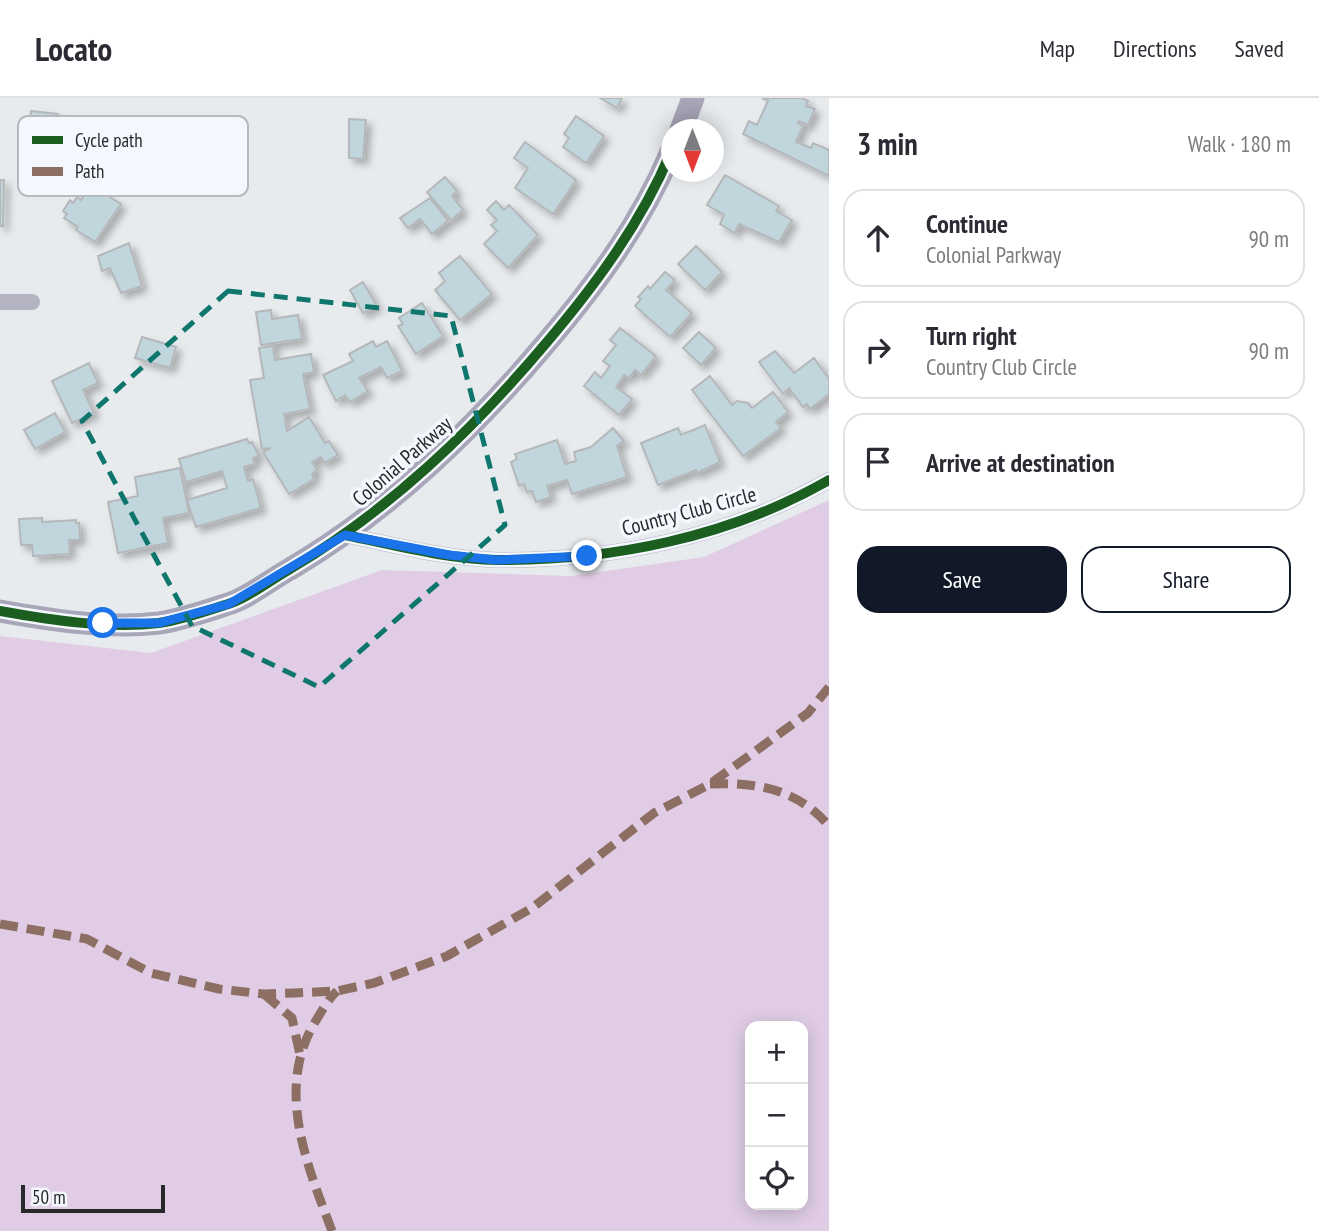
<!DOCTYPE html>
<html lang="en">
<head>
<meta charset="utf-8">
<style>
	body { margin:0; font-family:"PT Sans Narrow",sans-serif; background:#f7f7f7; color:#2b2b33 }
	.controls { position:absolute; right:21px; bottom:21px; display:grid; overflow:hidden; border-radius:14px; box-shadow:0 4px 18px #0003 }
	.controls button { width:63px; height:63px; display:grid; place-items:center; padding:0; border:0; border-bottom:2px solid #e1e1e2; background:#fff; color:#2b2b33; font:35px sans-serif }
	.compass { position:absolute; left:661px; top:21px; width:63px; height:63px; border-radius:50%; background:#fff; box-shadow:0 4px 18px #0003; rotate:180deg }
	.scale { position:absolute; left:21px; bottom:18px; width:144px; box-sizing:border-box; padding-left:7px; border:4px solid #27292b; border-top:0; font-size:19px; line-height:24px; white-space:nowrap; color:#27292b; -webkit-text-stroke:5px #f4f8fe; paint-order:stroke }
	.stop { position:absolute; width:21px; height:21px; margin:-16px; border:5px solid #1a73e8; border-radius:50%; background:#fff }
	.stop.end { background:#1a73e8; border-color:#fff; box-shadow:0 2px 7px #0008 }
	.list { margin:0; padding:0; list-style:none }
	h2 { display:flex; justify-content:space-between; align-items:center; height:91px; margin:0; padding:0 28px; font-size:30px }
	h2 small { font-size:23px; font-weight:400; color:#7c7c81 }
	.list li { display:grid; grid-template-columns:46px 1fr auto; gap:21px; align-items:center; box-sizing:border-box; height:98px; margin:0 14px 14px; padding:0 14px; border:2px solid #e1e1e2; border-radius:21px }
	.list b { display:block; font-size:26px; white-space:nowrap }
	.list p { margin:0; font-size:23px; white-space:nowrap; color:#7c7c81 }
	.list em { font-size:23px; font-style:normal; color:#7c7c81 }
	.actions { display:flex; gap:14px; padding:21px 28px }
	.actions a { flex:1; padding:16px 0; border:2px solid #111827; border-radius:21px; text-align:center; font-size:24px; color:#111827 }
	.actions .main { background:#111827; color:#fff }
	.icon { flex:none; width:38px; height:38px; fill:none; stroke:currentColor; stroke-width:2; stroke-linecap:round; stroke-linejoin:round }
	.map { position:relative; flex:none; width:829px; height:1133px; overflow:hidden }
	header { display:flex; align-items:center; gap:42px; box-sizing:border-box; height:98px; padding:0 35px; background:#fff; border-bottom:2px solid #e1e1e2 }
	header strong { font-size:33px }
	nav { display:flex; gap:38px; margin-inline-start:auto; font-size:24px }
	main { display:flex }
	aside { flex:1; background:#fff }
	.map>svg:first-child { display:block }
</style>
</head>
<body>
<header>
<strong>Locato</strong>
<nav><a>Map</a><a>Directions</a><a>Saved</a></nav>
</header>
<main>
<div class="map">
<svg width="829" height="1133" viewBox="0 0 829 1133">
	<defs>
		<filter id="shadow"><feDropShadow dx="5" dy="5" stdDeviation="3.5" flood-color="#0004"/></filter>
	</defs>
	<rect width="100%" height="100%" fill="#e8ebee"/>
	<path fill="#e0cde5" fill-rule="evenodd" d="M829,402v731h-829v-595l151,17 231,-83 189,6 133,-19zM750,928h53v179h-53z"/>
	<g fill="#c0d5dc" stroke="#b5b8ba" stroke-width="2" filter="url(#shadow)">
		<path d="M600,0h22l-5,10z"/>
		<path d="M762,0h40l6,3 -2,5 9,3 -7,16 -9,-4 -1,2 5,3 -7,16 15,6 2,-5 16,7v26l-86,-42 6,-13 8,4 11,-24z"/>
		<path d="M31,13l27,3 -3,28 -27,-3z"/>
		<path d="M576,18l28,20 -18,27 -23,-16 6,-9 -5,-4z"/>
		<path d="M349,21l17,1 -3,39 -14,-1z"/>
		<path d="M525,44l51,38 -23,34 -38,-26 13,-20 -14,-10z"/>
		<path d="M725,77l54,31 -3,5 16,9 -13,22 -40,-18 -4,9 -15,-9 4,-9 -17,-10z"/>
		<path d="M445,79l12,14 -5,5 11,14 -12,10 -24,-28z"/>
		<path d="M0,82h4l-1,46h-3z"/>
		<path d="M97,91l24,15 -26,38 -19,-12 2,-3 -14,-9 3,-4 -4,-3 7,-11 3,3 4,-6 4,3 5,-8 6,4z"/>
		<path d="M430,100l18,23 -16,13 -12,-15 -12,9 -8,-10z"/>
		<path d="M496,103l8,9 5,-5 29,30 -30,33 -24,-24 13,-13 -6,-6 6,-5 -10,-10z"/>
		<path d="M129,145l13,43 -21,7 -11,-25 -8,3 -4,-15z"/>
		<path d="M696,148l26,26 -17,18 -27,-26z"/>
		<path d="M460,158l32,38 -32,26 -25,-30 10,-9 -6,-8z"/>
		<path d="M665,174l10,8 -9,10 26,23 -22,24 -35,-31 6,-7 -3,-2 10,-11 2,3z"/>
		<path d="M363,184l14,24 -14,7 -13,-23z"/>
		<path d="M422,205l21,33 -27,18 -18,-28 5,-2 -4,-6z"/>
		<path d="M271,212l1,9 26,-4 4,24 -41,6 -5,-33z"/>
		<path d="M620,230l36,28 -15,19 -6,-5 -6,8 -5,-3 -8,12 16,12 -13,16 -35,-29 11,-14 6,6 9,-12 -7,-5 13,-16 -6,-5z"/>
		<path d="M699,234l17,16 -15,17 -18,-17z"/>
		<path d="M142,239l34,10 -6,21 -35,-10z"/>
		<path d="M373,243l3,6 11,-6 15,30 -15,7 -6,-11 -22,11 9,13 -18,11 -5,-7 -9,6 -13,-26 30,-14 -4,-7z"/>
		<path d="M273,248l2,14 36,-6 3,18 -11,2 7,35 -26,5 3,17 22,-14 16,26 4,-2 9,14 -14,8 -3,-6 -9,5 5,8 -5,4 2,5 -25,15 -26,-42 8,-4 -9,1 -12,-69 14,-2 -5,-30z"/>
		<path d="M775,253l19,22 20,-15 15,21v15l-19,15 -3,-5 -4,3 -14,-19 -6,6 -24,-32z"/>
		<path d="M89,265l9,20 -15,7 11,23 -22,10 -20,-42z"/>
		<path d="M710,278l22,29 5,-4 11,2 4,5 21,-16 15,20 -12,10 5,6 -38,28 -51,-66z"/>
		<path d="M55,315l10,19 -30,17 -11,-19z"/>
		<path d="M705,327l15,37 -23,11 -1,-3 -38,15 -17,-42 37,-15 3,7z"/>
		<path d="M613,330l11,13 -7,5 10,31 -55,17 -5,-14 -20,6 4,11 -15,5 -4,-11 -5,1 -3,-8 -5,2 -8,-24 6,-3 -2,-5 42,-14 8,24 11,-3 -2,-9 17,-5z"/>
		<path d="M247,341l2,4 3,-1 7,14 -6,2 2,6 -11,3 4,14 5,-2 8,29 -65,19 -9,-27 40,-12 -5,-17 -36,11 -7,-23z"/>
		<path d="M180,370l9,45 -26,5 5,25 -50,10 -10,-51 30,-6 -3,-19z"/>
		<path d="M42,420v4l34,-2v3h3l1,17h-11l1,14 -37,2 -1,-11h-11l-2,-26z"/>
	</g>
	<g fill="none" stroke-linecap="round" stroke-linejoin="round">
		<g stroke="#b3b3c2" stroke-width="16">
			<path d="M0,204h32"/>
			<path d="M345,437c50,10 101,24 152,25 114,1 233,-23 332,-80"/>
		</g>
		<g stroke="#a8a6b8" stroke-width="23">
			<path d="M681,32l12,-32"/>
			<path d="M0,513c50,9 108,18 159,12 21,-3 45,-11 66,-18 22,-6 45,-25 65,-36 100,-59 182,-138 257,-227 50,-59 94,-119 124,-190"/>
		</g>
		<g stroke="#8d6e63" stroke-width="9" stroke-dasharray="18 9" stroke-linecap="butt">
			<path d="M710,686c46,-2 88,5 119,42"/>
			<path d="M0,826l87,15 64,34 68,16 45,5 31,-1 42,-2 37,-8 73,-27 85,-48 122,-95 56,-29 98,-71 21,-26"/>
			<path d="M264,896l28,24 8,37"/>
			<path d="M332,1133c-25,-66 -57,-142 -17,-209 7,-11 13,-23 22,-31"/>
		</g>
		<defs>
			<g id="cycleway">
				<path d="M345,437c50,10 101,24 152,25 114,1 233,-23 332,-80"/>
				<path d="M0,513c50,9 108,18 159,12 21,-3 45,-11 66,-18 22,-6 45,-25 65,-36 100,-59 182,-138 257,-227 50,-59 94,-119 124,-190"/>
			</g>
		</defs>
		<use href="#cycleway" stroke="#f4f8fe" stroke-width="15"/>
		<use href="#cycleway" stroke="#1b5e20" stroke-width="10"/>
	</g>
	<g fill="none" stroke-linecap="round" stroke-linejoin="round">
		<path stroke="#1a73e8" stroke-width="9" d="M103,525h56l70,-19 116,-69 104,20 47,5 91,-4"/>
	</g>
	<path fill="none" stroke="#0f766e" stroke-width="5" stroke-dasharray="14 9" stroke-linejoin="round" d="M228,193l223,25 54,209 -186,162 -127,-61 -110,-205z"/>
	<g text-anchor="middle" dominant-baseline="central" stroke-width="7" stroke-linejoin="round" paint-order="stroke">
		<g font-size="21" fill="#27292b" stroke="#f4f8fe">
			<text transform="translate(402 363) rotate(-41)">Colonial Parkway</text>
			<text transform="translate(689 413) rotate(-15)">Country Club Circle</text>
		</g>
	</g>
	<rect x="18" y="18" width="230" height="80" rx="10" fill="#f4f8fe" stroke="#b6babf" stroke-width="2"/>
	<rect x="32" y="38" width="31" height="8" fill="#1b5e20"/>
	<rect x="32" y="69" width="31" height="9" fill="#8d6e63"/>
	<g font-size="19" fill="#27292b">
		<text x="75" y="49">Cycle path</text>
		<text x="75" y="80">Path</text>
	</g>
</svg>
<div class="controls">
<button>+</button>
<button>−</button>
<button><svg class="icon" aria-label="locate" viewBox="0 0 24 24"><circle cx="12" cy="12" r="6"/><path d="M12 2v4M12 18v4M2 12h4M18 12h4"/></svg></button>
</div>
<svg class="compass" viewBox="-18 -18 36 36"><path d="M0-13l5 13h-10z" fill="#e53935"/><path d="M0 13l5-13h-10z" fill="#7c7c81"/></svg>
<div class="scale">50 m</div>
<div class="stop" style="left:103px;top:525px"></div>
<div class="stop end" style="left:587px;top:458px"></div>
</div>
<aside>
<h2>3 min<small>Walk · 180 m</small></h2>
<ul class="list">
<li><svg class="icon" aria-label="ahead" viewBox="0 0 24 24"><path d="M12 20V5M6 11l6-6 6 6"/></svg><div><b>Continue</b><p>Colonial Parkway</p></div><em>90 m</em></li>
<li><svg class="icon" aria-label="right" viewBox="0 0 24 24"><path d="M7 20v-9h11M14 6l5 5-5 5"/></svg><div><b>Turn right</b><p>Country Club Circle</p></div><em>90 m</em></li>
<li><svg class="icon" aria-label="arrive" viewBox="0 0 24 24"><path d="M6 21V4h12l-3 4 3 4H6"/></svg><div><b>Arrive at destination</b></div></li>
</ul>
<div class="actions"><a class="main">Save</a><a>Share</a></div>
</aside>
</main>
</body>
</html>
